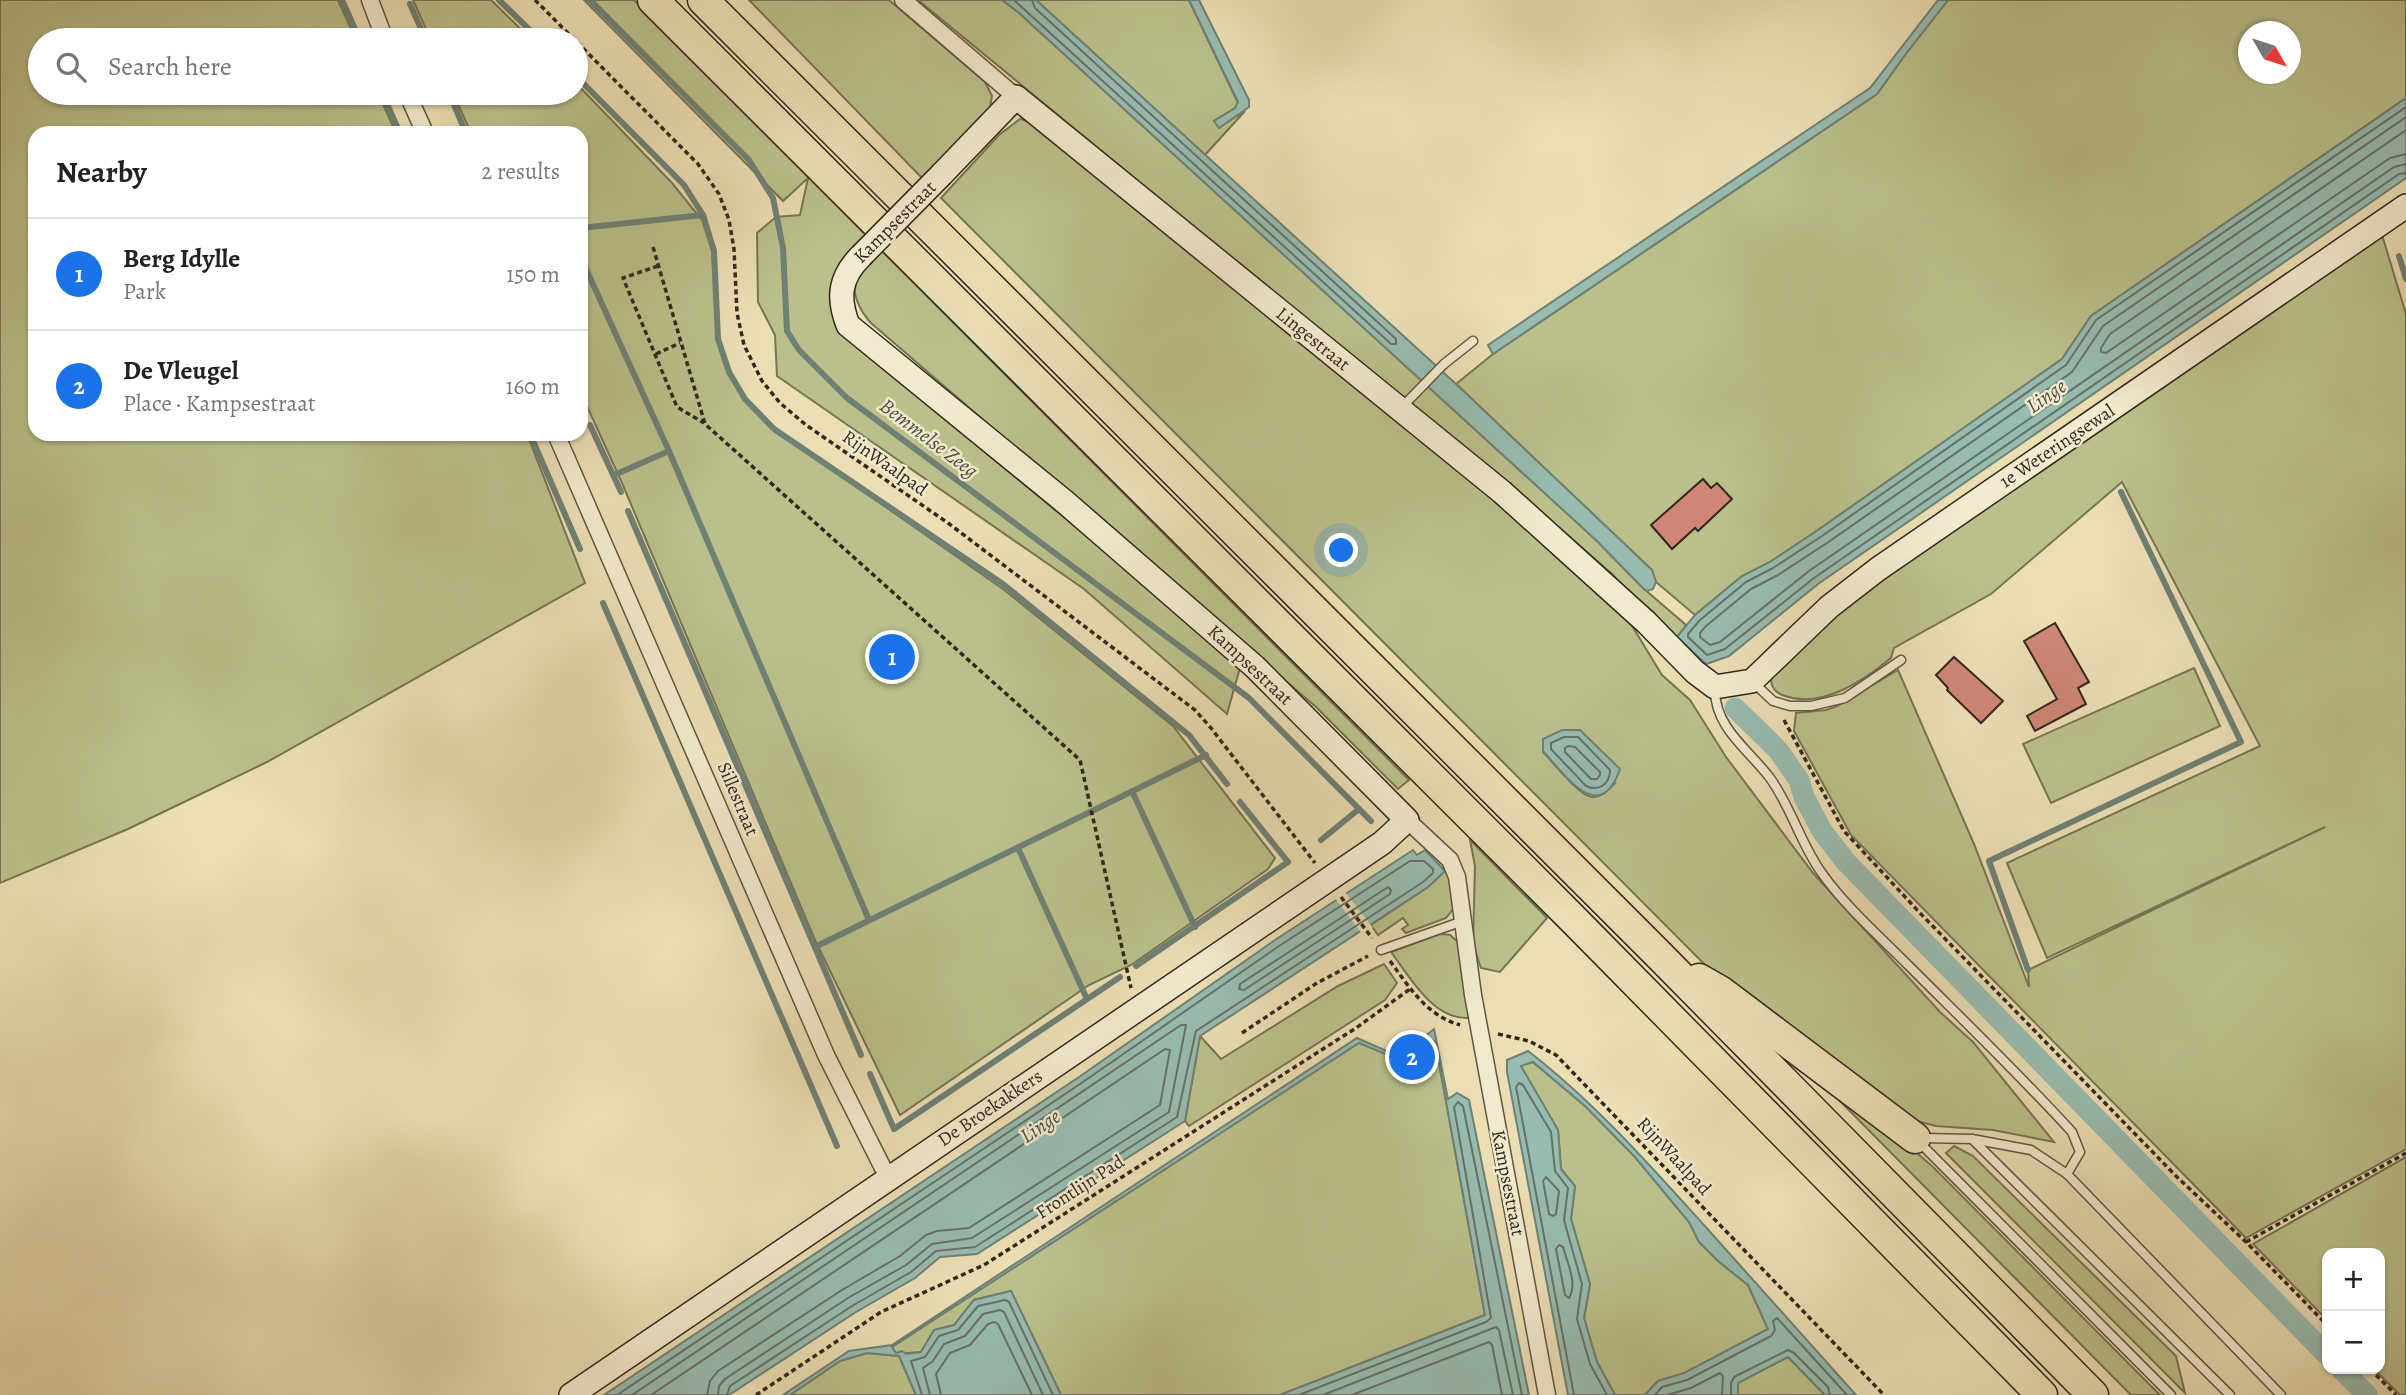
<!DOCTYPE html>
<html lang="en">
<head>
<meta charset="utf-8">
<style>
	body { margin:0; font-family:Alegreya,serif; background:#f6f6f6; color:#222 }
	.controls { position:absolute; right:21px; bottom:21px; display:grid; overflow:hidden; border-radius:14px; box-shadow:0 2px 5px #0004 }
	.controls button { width:63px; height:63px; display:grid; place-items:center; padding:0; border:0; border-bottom:2px solid #e0e0e0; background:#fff; color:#222; font:35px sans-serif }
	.compass { position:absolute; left:2238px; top:21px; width:63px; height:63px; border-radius:50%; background:#fff; box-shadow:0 2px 5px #0004; rotate:129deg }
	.you { position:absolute; left:1342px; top:551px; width:24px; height:24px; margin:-18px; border:5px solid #fff; border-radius:50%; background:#1a73e8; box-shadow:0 0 0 10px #1a73e833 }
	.badge { display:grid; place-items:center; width:46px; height:46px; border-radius:50%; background:#1a73e8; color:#fff; font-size:23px; font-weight:700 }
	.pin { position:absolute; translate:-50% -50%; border:4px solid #fff; box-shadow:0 2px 7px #0006 }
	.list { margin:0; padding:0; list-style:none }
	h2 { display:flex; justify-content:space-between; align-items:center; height:91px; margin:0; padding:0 28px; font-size:30px }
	h2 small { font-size:23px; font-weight:400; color:#767676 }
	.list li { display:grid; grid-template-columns:46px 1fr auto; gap:21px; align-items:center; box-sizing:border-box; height:112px; padding:0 28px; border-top:2px solid #e0e0e0 }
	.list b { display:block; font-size:26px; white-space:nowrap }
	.list p { margin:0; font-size:23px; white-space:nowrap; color:#767676 }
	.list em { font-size:23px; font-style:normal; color:#767676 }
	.icon { flex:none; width:38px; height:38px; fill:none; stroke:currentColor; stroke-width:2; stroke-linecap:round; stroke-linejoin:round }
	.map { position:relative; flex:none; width:2406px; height:1395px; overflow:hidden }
	.search { position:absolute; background:#fff; box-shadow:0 2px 5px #0004; left:28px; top:28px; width:560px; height:77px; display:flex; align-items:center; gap:18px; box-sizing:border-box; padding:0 24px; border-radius:38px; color:#767676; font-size:26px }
	.panel { position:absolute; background:#fff; box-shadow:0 2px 5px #0004; left:28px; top:126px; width:560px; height:315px; border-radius:21px }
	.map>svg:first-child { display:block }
</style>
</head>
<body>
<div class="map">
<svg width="2406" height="1395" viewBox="0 0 2406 1395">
	<rect width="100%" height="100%" fill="#ebdeb3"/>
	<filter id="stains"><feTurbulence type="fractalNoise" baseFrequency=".00286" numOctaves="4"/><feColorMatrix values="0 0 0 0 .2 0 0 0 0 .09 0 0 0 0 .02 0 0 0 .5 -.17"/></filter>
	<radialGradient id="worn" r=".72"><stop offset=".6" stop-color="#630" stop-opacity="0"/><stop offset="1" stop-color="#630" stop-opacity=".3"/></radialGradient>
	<g fill="#bbc08a" stroke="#767454" stroke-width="2" fill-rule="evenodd">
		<path d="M0,0h338l18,40h-316v53h338l18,40h-361v301h492l58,149 -318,179 -139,67 -128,54z"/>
		<path d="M413,0h78l41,40h-101z"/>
		<path d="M584,0h50l232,235c-9,10 -24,21 -29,34 -8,20 7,50 12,70l392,325 -14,50 -143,-125 -307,-213 -2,-41 -17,-33 -1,-69 19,-16 24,-2 8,-37 -25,23z"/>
		<path d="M749,0h140l96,82 7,14 -2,11 -68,71z"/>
		<path d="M918,0h84l16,12 578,528 47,48 43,37 -9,12 -37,-33 -29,-31 -71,-62z"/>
		<path d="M1036,0h153l49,103 -3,5 -21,13 5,6 26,-16 -40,44z"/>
		<path d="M1948,0h458v98l-315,218 -29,43 -244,171 -48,32 -28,14 -47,39 -39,-33 -4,-12 -196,-186 37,-30 384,-260 28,-39zM2248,32h42v42h-42z"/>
		<path d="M576,83l96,100 30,37 10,30 5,89 11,32 17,28 29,30 229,160 170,137 102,132 -7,11 -137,96 -42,20 -189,130 -85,-175 -193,-457 -41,-90v-260h-110l-18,-40h123z"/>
		<path d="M1020,119l11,3 483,391 109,98 39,64 28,25 36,57 87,116 127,139 33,30 81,100 -61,-12 -57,-4 -19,-5 -165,-109 -811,-814 58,-63zM1543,752l72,31c-6,6 -13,15 -23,14 -13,-1 -39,-35 -49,-45z"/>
		<path d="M2382,235l24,79v835l-160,89 -395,-403 -57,-104 2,-18 30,-3 11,-4 61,-36 76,174 55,143 -1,-17 297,-143 -278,131 -40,-95 253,-117 -138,-264 -131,112 -97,54 -3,10c-28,23 -69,51 -106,38 -13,-4 -15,-12 -14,-25l70,-65z"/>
		<path d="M880,249l529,531 -11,9 -82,-82 -445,-384c-11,-12 -21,-31 -15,-48 4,-9 17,-19 24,-26z"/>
		<path d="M2194,668l26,58 -169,77 -28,-59z"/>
		<path d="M1470,840l77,78 -47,54 -19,-4 -8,-24 2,-78z"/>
		<path d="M1445,871l6,6 4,30 -9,11 -40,15 -4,-4 6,-4 -5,-7 -25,17 -7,-10 57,-38z"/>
		<path d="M1440,934l10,1 8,7 11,76c-36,2 -59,-41 -78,-66z"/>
		<path d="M1384,964l13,19 -12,17 -196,126 -4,-5 15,-85 21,23 117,-73z"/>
		<path d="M1424,1040l11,1 50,274 -205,80h-219l-50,-104 -37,9 -20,25 -20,5 -13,22 -26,2 -3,-7 468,-305 30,14 23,-7z"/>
		<path d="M1533,1062l52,44 50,51 54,65 10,20 19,19 30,24 20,44 -84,45 -26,7 -13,14h-30l-18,-33 -13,-44 6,-34 -19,-65 4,-33 -14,-17 -3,-39 -38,-65z"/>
		<path d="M1826,1087l58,37 49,43 227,228h-29z"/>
		<path d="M1954,1146l19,10 203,200 9,37 -239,-240z"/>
		<path d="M2406,1157v238h-6l-26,-26h6v-116h-53v67l-74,-76z"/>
		<path d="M867,1353l32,3 17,39h-126l50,-34z"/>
		<path d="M1788,1357l37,38h-87l-1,-12z"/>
	</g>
	<g fill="#98bcb0" stroke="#6f8075" stroke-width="2">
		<path d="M1002,0h34l420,384 196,186 4,12 -3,7 -6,2 -4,-3 -47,-48 -578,-528z"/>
		<path d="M1189,0h10l50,100v7l-30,21 -5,-7 21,-13 3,-6z"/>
		<path d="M1938,0h10l-43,55 -28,39 -384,260 -5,-9 382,-257z"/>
		<path d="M2406,98v80l-588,406 -89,72 -23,8 -29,-27 18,-22 47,-39 28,-14 48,-32 244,-171 29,-43z"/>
		<path d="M1562,730h18l40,39c-20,58 -55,6 -77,-18v-12z"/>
		<path d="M1413,850l4,5 8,-5 20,21 -17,16 -228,149 -15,85 -208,133 -37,3 -25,21 -59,34 -127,83h-125l475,-318 196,-137z"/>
		<path d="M1434,1029l14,70 9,-6 12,7 60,295h-249l205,-80 -50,-274 -10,-1 -12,9 -23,7 -31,-13 -467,304 4,6 6,-2 4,3 15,-2 13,-22 20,-5 20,-25 37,-9 50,104h-145l-17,-39 -32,-3 -27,8 -50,34h-7l66,-44 43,-6 465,-307 34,15 32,-15z"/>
		<path d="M1528,1051c65,50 120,112 175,173 51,57 102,114 153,171h-31l-37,-38 -50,26v12h-93l13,-14 26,-8 84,-44 -20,-44 -30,-24 -19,-19 -10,-20 -54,-65 -50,-51 -52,-44 -12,4 37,64 3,39 14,17 -4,33 19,65 -6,34 13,44 18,33h-47l-61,-323v-12z"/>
	</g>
	<path fill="#ebdeb3" d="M1345,892l28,36 -10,7 -28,-37z"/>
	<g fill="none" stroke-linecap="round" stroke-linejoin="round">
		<g stroke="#657266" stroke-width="2">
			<path d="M1014,0l377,344h5v-5l-361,-331 -3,-8"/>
			<path d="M2406,107l-310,213 -30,45 -244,171 -49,32 -27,14 -46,38 -12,14v3l19,18 18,-6 89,-71 585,-404 7,-1"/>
			<path d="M2406,117l-303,209 -31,46 -245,171 -49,32 -27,14 -45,37 -6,7v4l10,8 10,-3 89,-71 585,-404 12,-3"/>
			<path d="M2406,130l-296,204 -9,14v4l5,1 284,-195 16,-4"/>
			<path d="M1564,737h14l32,33c0,14 -11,22 -24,16l-35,-37v-6z"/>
			<path d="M1568,746l7,1 25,25v3l-3,4h-6l-26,-27v-4z"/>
			<path d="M1388,887l3,3 -1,4 -146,96 -5,-1 1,-5z"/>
			<path d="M1546,1177l13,14 -3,23 -3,2 -4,-2 -6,-33z"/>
			<path d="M1559,1245l4,2c4,15 15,37 6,51l-4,-3 -9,-46z"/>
			<path d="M617,1395l466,-313 196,-136 131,-85h14l9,8v4l-10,9 -227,149 -19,86 -202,130 -39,4 -25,21 -59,34 -122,80 -3,9"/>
			<path d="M632,1395l549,-370h5l-17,87 -197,126 -40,6 -26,21 -58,33 -123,81 -6,7 -1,9"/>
			<path d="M651,1395l514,-346 5,1 -10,55 -191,123 -32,3 -11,4 -26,21 -58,34 -124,81 -8,10 -3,14"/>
			<path d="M922,1395l-11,-34 14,-4 14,-21 19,-6 20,-24 27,-6 4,2 44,93"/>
			<path d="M930,1395l-7,-27 10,-7 11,-17 21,-8 18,-22 17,-4 4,2 39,83"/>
			<path d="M941,1395l-5,-21 14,-21 20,-8 18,-21 7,-2 3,2 34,71"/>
			<path d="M1299,1395l187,-73 5,-4 -37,-211 4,-5 5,4 59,289"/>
			<path d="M1323,1395l173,-68 3,3 14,65"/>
			<path d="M1352,1395l137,-53 3,3 10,50"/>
			<path d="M1574,1395l-58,-308 3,-4 4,2 28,47 4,39 13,17 -4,32 18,64 -5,35 13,45 17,31"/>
			<path d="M1655,1395l7,-8 25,-7 84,-44 4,-6 -2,-9 4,-3 70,77"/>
			<path d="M1667,1395l24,-7 29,-15 3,3 -1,19"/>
			<path d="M1731,1395v-12l3,-6 54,-27 6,3 34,34 2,8"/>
		</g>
		<g stroke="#6f8075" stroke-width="6">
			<path d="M342,0l18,40"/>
			<path d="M499,0l41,40"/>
			<path d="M590,0l159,160 24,38 10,50 4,83 12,19 48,48 402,300 122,123"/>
			<path d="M410,4l16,36"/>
			<path d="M576,76l108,109 19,30 11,36 4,88 11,33 16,27 29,30 229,155 186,151 38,49"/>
			<path d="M382,93l18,40"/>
			<path d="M449,93l17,40"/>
			<path d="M581,228l122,-13"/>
			<path d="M2399,256l7,23"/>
			<path d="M581,258l88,193 200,469"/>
			<path d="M581,402l2,6"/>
			<path d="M590,425l31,67"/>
			<path d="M530,434l50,115"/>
			<path d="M614,475l55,-24"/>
			<path d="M628,511l233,544"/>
			<path d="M603,603l234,543"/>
			<path d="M1132,791l63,136"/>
			<path d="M1321,840l38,-31"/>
			<path d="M1018,848l68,149"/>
			<path d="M815,947l391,-192"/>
			<path d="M1136,966l152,-104 -48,-60"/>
			<path d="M2028,970l-39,-109 252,-119 -120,-250"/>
			<path d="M870,1074l24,55 226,-152"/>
		</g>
		<g stroke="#98bcb0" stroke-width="21">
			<path d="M1735,708l43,42 21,30 5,17 18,34 24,31 481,493"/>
			<path d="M2341,1369l26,26"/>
		</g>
	</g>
	<g fill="#cf8677" stroke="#32271d" stroke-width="2">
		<path d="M1703,479l8,9 6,-5 15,16 -34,32 -3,-3 -23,21 -21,-24z"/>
		<path d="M2055,623l34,59 -11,6 8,16 -51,27 -8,-15 30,-17 -33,-58z"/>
		<path d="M1954,657l49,44 -22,22 -34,-33 1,-2 -12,-13z"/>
	</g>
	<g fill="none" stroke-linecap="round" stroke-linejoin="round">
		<defs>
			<g id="lane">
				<path d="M1402,407l42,-43 29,-23"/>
				<path d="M1753,682l20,19 17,5h21l34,-8 56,-38"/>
				<path d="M1715,690c0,38 34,60 55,88 21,29 31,66 51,94 24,34 57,63 87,93 55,55 112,110 164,167l8,20 -13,22"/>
				<path d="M1381,950l82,-29"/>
				<path d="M1922,1138l50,1 59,11 36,24 214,221"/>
				<path d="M1972,1139l258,256"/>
				<path d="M1919,1142l252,253"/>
			</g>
			<g id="street">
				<path d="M370,0l15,40"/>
				<path d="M903,0l113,97"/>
				<path d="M407,93l18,40"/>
				<path d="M556,434l270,621 62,123"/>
				<path d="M1407,820l43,40 7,17 16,118 74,400"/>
			</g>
			<g id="secondary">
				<path d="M942,174l74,-77 486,395 144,130 49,50 20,15 37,-6 77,-74 49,-38 528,-363"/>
				<path d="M571,1395l811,-552 25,-23 -152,-153 -190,-165 -217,-177c-11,-28 -8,-48 13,-69"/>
			</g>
			<g id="highway">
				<path d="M653,0l920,919 469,476"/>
				<path d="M703,0l955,954 435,441"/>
				<path d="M1699,979l21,12 195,147"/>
			</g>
		</defs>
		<use href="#lane" stroke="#605542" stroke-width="11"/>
		<use href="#street" stroke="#605542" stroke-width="19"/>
		<use href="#secondary" stroke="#32271d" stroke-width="26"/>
		<use href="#highway" stroke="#32271d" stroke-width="33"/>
		<g stroke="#32271d" stroke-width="3.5" stroke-dasharray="5 3.5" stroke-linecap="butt">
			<path d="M535,0l163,164 21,30 10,26 5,29 3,64 7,32 18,36 18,22 26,22 142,98 247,187 16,18 104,135"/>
			<path d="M653,247l52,177 375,336 51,228"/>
			<path d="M658,266l-35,12 54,129 27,16"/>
			<path d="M656,354l24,-11"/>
			<path d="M1784,720l60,111 76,82 256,263 70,66 81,83"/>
			<path d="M1341,897l31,41"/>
			<path d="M1390,961c20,27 36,54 70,64"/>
			<path d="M1242,1033l75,-50 51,-27"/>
			<path d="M1498,1034l31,7 27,14 328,340"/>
			<path d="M2246,1242l160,-89"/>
			<path d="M2370,1369l26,26"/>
			<path d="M756,1395l125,-83 103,-47 372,-237 54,-39"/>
		</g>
		<use href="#lane" stroke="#f2eace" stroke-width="8"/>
		<use href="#street" stroke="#f2eace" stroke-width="16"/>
		<use href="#secondary" stroke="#f2eace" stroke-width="23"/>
		<use href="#highway" stroke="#ebdeb3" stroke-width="30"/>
		<defs>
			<path id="secondary-bridge" d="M861,256l81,-82"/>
		</defs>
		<use href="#secondary-bridge" stroke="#32271d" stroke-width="26" stroke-linecap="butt"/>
		<use href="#secondary-bridge" stroke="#f2eace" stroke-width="23"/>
	</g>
	<g text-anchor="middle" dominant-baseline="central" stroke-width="5" stroke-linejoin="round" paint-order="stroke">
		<g font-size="19" fill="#32271d" stroke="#f2eace">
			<text transform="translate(895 222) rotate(-45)">Kampsestraat</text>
			<text transform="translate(1313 339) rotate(39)">Lingestraat</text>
			<text transform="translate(2057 446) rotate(-34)">1e Weteringsewal</text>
			<text transform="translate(885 463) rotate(35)">RijnWaalpad</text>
			<text transform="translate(1250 665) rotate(43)">Kampsestraat</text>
			<text transform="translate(738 799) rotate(67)">Sillestraat</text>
			<text transform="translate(990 1108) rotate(-34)">De Broekakkers</text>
			<text transform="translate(1674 1156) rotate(47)">RijnWaalpad</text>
			<text transform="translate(1508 1183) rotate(79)">Kampsestraat</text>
			<text transform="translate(1080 1187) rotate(-33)">Frontlijn Pad</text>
		</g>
		<g font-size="21" font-style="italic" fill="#4c4c42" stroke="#f2eace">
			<text transform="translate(2046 396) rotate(-35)">Linge</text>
			<text transform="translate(929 438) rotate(37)">Bemmelse Zeeg</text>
			<text transform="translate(1040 1126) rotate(-34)">Linge</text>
		</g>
	</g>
	<rect width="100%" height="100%" filter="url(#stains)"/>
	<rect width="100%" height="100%" fill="url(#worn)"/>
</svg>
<div class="controls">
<button>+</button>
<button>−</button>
</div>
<svg class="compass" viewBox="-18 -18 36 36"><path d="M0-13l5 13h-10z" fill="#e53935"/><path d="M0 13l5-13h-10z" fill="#767676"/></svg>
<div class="you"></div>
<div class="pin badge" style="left:892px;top:657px">1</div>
<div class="pin badge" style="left:1412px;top:1057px">2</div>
<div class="search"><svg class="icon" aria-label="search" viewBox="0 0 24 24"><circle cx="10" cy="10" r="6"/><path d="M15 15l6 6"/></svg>Search here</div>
<section class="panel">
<h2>Nearby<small>2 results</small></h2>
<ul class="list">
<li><span class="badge">1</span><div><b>Berg Idylle</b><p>Park</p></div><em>150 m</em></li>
<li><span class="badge">2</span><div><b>De Vleugel</b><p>Place · Kampsestraat</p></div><em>160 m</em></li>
</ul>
</section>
</div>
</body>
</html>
